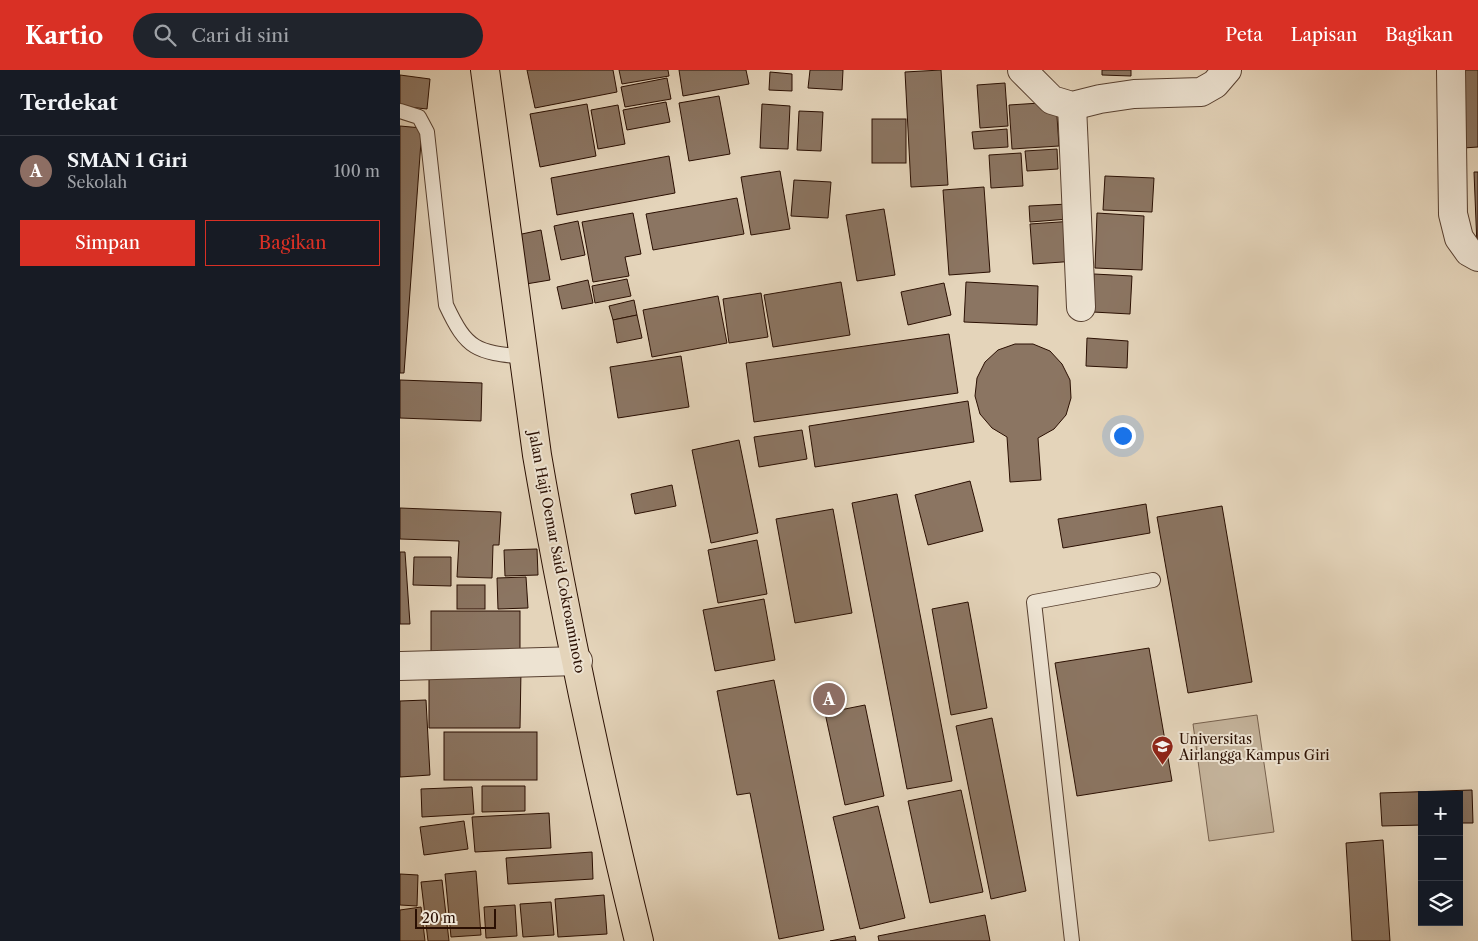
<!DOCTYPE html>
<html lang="id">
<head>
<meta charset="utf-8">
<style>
	body { margin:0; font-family:"Libre Caslon Text",serif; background:#20242c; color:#f1f3f6 }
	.controls { position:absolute; right:15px; bottom:15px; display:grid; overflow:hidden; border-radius:0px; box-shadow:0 5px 20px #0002 }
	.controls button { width:45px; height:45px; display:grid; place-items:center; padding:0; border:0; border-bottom:1px solid #363941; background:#171b24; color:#f1f3f6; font:25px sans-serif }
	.scale { position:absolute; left:15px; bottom:12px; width:81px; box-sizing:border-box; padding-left:5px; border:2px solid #2a0f02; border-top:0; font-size:14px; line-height:18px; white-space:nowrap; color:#2a0f02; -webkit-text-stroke:4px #ede3d2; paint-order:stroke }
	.you { position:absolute; left:722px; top:365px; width:18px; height:18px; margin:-12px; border:4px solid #fff; border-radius:50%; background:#1a73e8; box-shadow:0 0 0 8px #1a73e833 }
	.badge { display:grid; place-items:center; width:32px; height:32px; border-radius:50%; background:#d93025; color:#fff; font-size:16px; font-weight:700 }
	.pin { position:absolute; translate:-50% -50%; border:2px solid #fff; box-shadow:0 1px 5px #0006 }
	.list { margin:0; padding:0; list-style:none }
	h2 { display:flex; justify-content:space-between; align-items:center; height:65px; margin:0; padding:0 20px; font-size:21px }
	h2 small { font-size:16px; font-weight:400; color:#9ea1a6 }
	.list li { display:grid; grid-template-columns:32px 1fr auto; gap:15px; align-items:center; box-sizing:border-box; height:70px; padding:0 20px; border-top:1px solid #363941 }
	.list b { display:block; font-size:19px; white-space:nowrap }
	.list p { margin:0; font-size:16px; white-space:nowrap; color:#9ea1a6 }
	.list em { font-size:16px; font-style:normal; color:#9ea1a6 }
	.actions { display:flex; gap:10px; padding:15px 20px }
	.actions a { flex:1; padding:11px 0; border:1px solid #d93025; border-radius:0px; text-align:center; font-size:18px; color:#d93025 }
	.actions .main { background:#d93025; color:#fff }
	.icon { flex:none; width:28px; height:28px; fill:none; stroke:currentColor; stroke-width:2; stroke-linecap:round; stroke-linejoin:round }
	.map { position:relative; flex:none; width:1078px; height:871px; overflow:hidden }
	header { display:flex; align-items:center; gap:30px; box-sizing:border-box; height:70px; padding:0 25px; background:#d93025; color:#fff }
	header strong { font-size:24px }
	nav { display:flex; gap:28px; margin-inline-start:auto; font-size:18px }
	.search { width:350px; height:45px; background:#20242c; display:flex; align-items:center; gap:12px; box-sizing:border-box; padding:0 18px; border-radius:28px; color:#9ea1a6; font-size:19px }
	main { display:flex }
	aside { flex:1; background:#171b24 }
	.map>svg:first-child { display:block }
</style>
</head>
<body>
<header>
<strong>Kartio</strong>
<div class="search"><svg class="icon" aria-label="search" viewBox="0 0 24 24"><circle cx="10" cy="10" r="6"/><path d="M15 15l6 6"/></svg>Cari di sini</div>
<nav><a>Peta</a><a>Lapisan</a><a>Bagikan</a></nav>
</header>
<main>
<aside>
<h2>Terdekat<small></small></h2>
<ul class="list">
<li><span class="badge" style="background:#8d6e63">A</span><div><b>SMAN 1 Giri</b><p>Sekolah</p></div><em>100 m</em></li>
</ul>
<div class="actions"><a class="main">Simpan</a><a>Bagikan</a></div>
</aside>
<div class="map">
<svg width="1078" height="871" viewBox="0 0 1078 871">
	<rect width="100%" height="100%" fill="#e4d4ba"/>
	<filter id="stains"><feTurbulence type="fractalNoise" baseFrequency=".004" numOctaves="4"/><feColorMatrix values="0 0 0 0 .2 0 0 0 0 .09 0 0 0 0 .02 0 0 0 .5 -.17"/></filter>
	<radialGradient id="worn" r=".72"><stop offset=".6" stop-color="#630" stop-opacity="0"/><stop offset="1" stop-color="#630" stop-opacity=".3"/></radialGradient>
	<path fill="#c4b39b" stroke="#77614e" d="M857,645l17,117 -65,9 -16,-117z"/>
	<g fill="#8b7562" stroke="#2a0f02">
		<path d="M127,0h86l4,22 -82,16z"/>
		<path d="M219,0h49l1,6 -47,8z"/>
		<path d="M279,0h67l3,14 -66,12z"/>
		<path d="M410,0h33l-1,20 -34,-2z"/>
		<path d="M541,0l7,115 -37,2 -6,-115z"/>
		<path d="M702,0h29v6l-29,-1z"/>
		<path d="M1056,0h22v77l-15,1z"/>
		<path d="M370,2l22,2v17l-23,-1z"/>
		<path d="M0,5l30,4 -3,30 -27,-3z"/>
		<path d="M267,8l4,21 -46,8 -4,-20z"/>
		<path d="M605,13l3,43 -28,2 -3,-43z"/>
		<path d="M319,26l11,58 -41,7 -10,-58z"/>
		<path d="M266,32l4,20 -43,8 -4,-20z"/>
		<path d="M656,32l3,44 -47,3 -3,-44z"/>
		<path d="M187,34l9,52 -56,11 -10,-53z"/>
		<path d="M362,34l28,2 -2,43 -28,-1z"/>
		<path d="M218,35l7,39 -27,5 -7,-39z"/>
		<path d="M399,41l24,1 -2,39 -24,-1z"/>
		<rect x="472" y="49" width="34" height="44"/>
		<path d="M0,56l22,2 -18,245h-4z"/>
		<path d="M607,59l1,18 -34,2 -2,-17z"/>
		<path d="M657,79l1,20 -31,2 -2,-20z"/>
		<path d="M621,83l2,33 -32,2 -2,-33z"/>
		<path d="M269,86l6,37 -118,22 -6,-37z"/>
		<path d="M380,101l10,58 -39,6 -10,-58z"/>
		<path d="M1074,102h4v74h-1z"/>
		<path d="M705,106l49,2 -2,34 -49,-2z"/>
		<path d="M394,110l37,2 -3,36 -37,-2z"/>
		<path d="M584,117l6,85 -41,3 -6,-85z"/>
		<path d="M337,128l7,36 -91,16 -7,-36z"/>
		<path d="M668,134l1,15 -39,3 -1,-16z"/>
		<path d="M484,139l11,66 -38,6 -11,-66z"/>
		<path d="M233,143l8,41 -16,3 4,19 -36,6 -11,-60z"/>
		<path d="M697,143l47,3 -2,54 -47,-2z"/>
		<path d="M178,151l7,34 -24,5 -7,-34z"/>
		<path d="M674,151l3,40 -44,3 -3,-40z"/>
		<path d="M141,160l9,50 -24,4 -9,-49z"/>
		<path d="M694,204l38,2 -2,38 -37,-2z"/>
		<path d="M227,209l4,17 -36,7 -3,-17z"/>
		<path d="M188,210l5,23 -31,6 -5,-22z"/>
		<path d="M441,212l9,53 -77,12 -9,-52z"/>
		<path d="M566,212l72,4 -1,39 -73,-3z"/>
		<path d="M544,213l7,32 -43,10 -7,-33z"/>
		<path d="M361,223l7,44 -39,6 -6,-44z"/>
		<path d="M318,226l9,47 -75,14 -9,-47z"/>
		<path d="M234,230l3,15 -24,5 -4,-14z"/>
		<path d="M237,245l5,23 -25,5 -4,-23z"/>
		<path d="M549,264l9,59 -204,29 -8,-59z"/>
		<path d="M687,268l41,3 -1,27 -41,-2z"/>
		<path d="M615,274h18l17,7 12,13 8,16 1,18 -5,17 -12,14 -16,9 3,42 -31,2 -3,-45 -15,-9 -12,-14 -5,-18 2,-18 8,-16 13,-12z"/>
		<path d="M281,286l8,51 -71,11 -8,-51z"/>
		<path d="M0,310l82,3 -1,38 -81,-3z"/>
		<path d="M568,331l6,41 -159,25 -6,-41z"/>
		<path d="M402,360l5,29 -48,8 -5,-30z"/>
		<path d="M339,370l19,93 -47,10 -19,-93z"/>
		<path d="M570,411l13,50 -55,14 -13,-50z"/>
		<path d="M272,415l4,21 -41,8 -4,-20z"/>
		<path d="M497,424l55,287 -45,8 -55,-286z"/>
		<path d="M746,434l4,29 -87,15 -5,-29z"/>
		<path d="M822,436l30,176 -64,11 -31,-176z"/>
		<path d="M0,438l101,4 -2,33h-6l-1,33 -35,-1 2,-36 -59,-2z"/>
		<path d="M433,439l19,104 -57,10 -19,-104z"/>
		<path d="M357,470l10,54 -49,9 -10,-53z"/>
		<path d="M137,479l1,26 -33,1 -1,-26z"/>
		<path d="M0,482h5l5,72h-10z"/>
		<path d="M14,487h37v29l-38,-1z"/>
		<path d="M126,507l2,31 -30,1 -1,-31z"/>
		<rect x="57" y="515" width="28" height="24"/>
		<path d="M364,529l11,61 -60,11 -12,-61z"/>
		<path d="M568,532l19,106 -36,7 -19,-106z"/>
		<rect x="31" y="541" width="89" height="44"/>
		<path d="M749,578l23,133 -95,15 -22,-133z"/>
		<path d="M29,600h92l-1,58h-91z"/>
		<path d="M374,610l50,250 -45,9 -29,-146 -13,2 -20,-104z"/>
		<path d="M26,630l4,75 -30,2v-76z"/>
		<path d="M465,635l19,91 -39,9 -20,-92z"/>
		<path d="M592,648l34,173 -35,8 -35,-173z"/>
		<rect x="44" y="662" width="93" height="48"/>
		<path d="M82,716h43v25l-43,1z"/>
		<path d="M72,717l2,27 -52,3 -1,-28z"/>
		<path d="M561,720l22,102 -53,11 -22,-102z"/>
		<path d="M1072,720l1,33h-14v-28h-37v30l-40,1 -2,-33z"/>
		<path d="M478,736l27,112 -45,11 -27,-112z"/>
		<path d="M149,743l2,35 -76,4 -3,-35z"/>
		<path d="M64,751l4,28 -44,6 -4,-28z"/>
		<path d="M983,770l7,101h-38l-6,-98z"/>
		<path d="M192,782l1,27 -85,5 -2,-26z"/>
		<path d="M76,801l5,64 -30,2 -6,-63z"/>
		<path d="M0,804l18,1 -1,31 -17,-1z"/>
		<path d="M42,810l7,61h-21l-7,-59z"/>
		<path d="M204,825l3,39 -49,3 -3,-38z"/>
		<path d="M151,832l3,33 -31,2 -3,-33z"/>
		<path d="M115,835l2,31 -31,2 -2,-31z"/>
		<path d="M21,837l4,34h-25v-31z"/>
		<path d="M585,845l5,26h-111l-1,-5z"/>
		<path d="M455,866l1,5h-26z"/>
	</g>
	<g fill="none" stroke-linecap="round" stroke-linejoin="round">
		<defs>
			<g id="lane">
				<path d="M0,41l19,6 8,15 19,173c21,45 30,47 78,52"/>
				<path d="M672,871l-38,-339 119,-22"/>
			</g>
			<g id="street">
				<path d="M622,0l30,30 20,6 28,-7 34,-5 67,-2 14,-8 12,-14"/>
				<path d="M1051,0l2,144 6,24 10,14 9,5"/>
				<path d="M672,36l9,201"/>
				<path d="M0,596l178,-5"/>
			</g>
			<path id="primary" d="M85,0l52,385c28,163 63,326 102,486"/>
		</defs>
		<use href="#lane" stroke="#584030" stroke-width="16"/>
		<use href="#street" stroke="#584030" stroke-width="30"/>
		<use href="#primary" stroke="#2a0f02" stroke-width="30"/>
		<use href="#lane" stroke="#ede3d2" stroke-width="14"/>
		<use href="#street" stroke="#ede3d2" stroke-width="28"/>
		<use href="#primary" stroke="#e4d4ba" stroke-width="28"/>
	</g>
	<defs>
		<symbol id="university-pin" viewBox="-11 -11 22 30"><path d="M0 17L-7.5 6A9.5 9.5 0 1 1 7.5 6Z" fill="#8f2418" stroke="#ede3d2"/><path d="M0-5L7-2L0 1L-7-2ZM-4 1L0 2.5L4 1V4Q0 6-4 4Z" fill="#fff"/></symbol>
	</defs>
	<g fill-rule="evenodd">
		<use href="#university-pin" x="750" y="664" width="25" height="34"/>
	</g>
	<g text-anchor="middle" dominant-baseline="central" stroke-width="4" stroke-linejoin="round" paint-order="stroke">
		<g font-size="14" fill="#2a0f02" stroke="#ede3d2">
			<text transform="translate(157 482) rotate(79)">Jalan Haji Oemar Said Cokroaminoto</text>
		</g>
		<g font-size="14" fill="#2a0f02" stroke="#ede3d2" text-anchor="start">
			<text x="779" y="669">Universitas<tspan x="779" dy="16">Airlangga Kampus Giri</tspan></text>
		</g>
	</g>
	<rect width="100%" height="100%" filter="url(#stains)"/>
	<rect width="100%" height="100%" fill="url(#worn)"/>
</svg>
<div class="controls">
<button>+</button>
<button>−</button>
<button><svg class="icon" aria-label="layers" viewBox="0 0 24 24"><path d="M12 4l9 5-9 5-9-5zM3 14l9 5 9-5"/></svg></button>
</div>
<div class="scale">20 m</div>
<div class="you"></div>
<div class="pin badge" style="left:429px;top:629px;background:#8d6e63">A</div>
</div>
</main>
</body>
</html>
